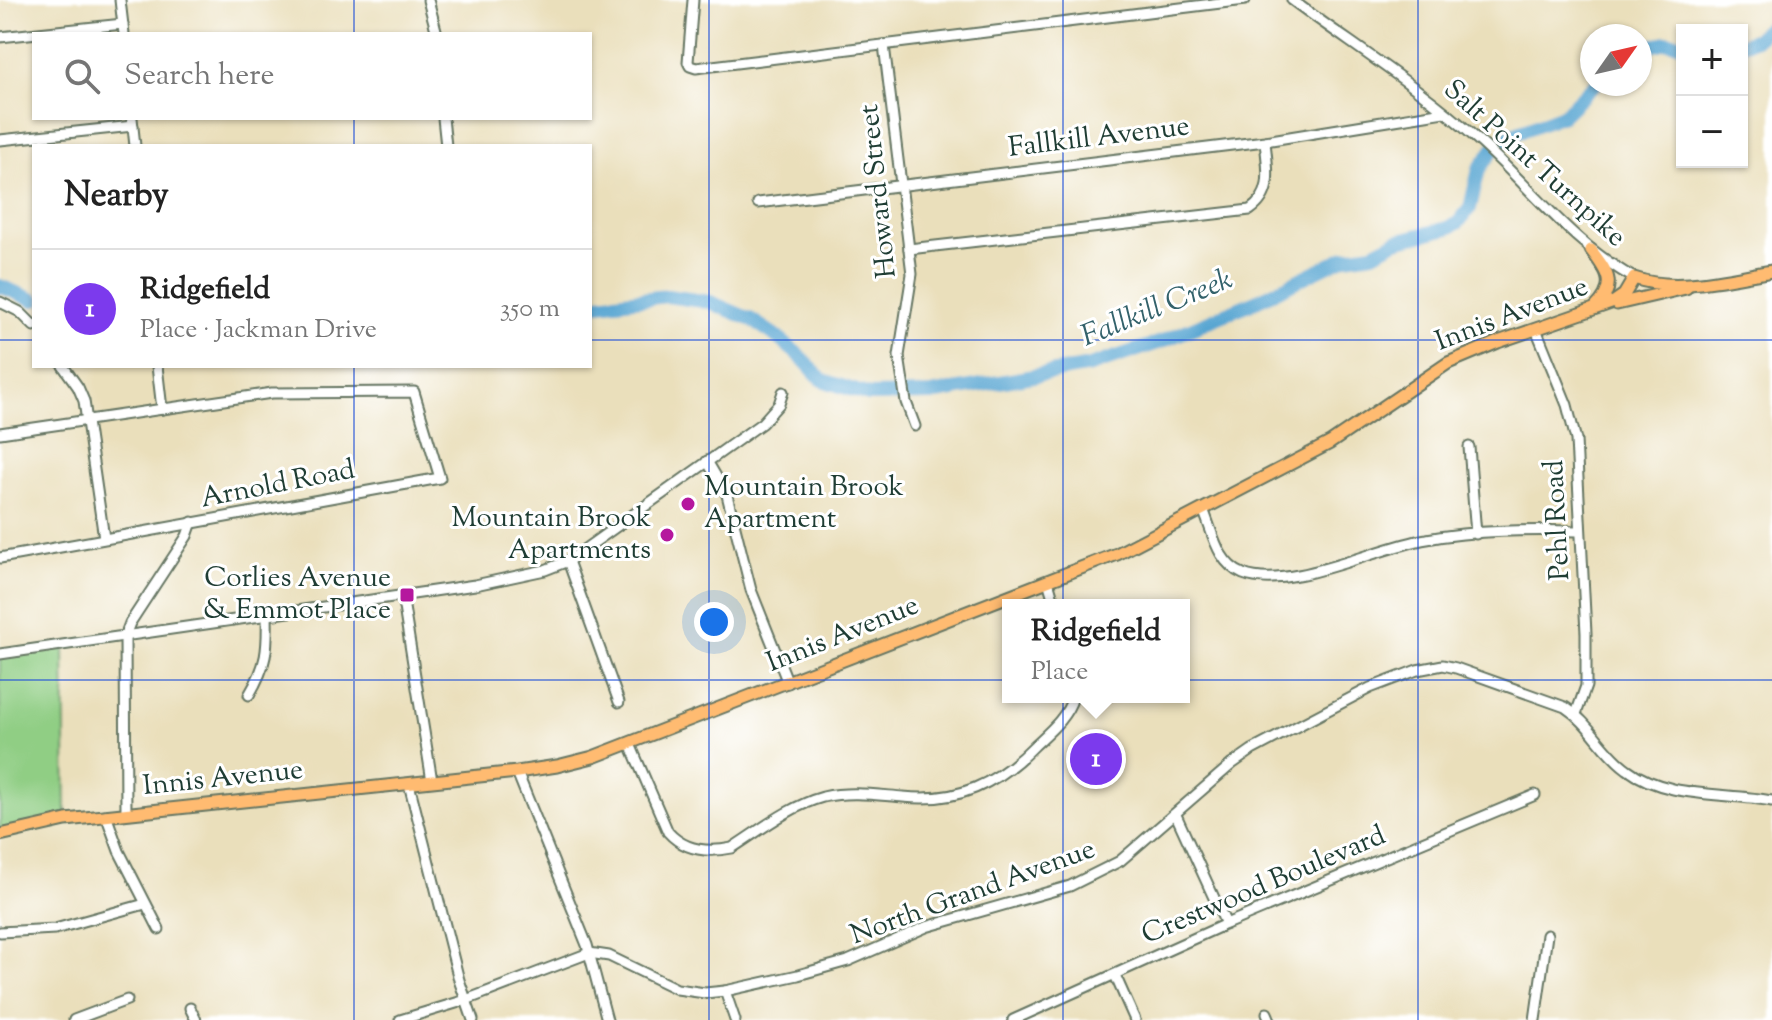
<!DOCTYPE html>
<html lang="en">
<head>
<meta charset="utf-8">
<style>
	body { margin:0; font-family:"Sorts Mill Goudy",serif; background:#f2f2f2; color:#222 }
	.controls { position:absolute; right:24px; top:24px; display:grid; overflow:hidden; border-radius:0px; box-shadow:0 2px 6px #0004 }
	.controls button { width:72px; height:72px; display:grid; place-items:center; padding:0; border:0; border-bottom:2px solid #e0e0e0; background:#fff; color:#222; font:40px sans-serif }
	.compass { position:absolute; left:1580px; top:24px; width:72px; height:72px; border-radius:50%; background:#fff; box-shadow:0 2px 6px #0004; rotate:56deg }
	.you { position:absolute; left:714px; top:622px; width:28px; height:28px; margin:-20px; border:6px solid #fff; border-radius:50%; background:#1a73e8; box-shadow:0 0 0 12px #1a73e833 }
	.badge { display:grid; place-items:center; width:52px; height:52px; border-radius:50%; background:#7c3aed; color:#fff; font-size:26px; font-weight:700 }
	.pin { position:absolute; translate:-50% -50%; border:4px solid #fff; box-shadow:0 2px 8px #0006 }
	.popup { position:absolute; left:1002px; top:599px; width:188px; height:104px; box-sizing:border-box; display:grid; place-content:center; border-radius:0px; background:#fff; filter:drop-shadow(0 2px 6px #0005); font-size:26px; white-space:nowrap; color:#767676 }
	.popup b { font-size:30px; color:#222 }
	.popup::after { content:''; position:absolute; left:50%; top:100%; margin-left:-16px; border:16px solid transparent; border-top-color:#fff }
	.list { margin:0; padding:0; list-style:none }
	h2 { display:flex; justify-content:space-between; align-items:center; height:104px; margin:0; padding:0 32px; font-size:34px }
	h2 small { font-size:26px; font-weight:400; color:#767676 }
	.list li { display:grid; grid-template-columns:52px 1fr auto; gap:24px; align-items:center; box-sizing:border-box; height:120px; padding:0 32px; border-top:2px solid #e0e0e0 }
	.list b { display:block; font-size:30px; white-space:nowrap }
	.list p { margin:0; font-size:26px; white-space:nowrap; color:#767676 }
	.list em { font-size:26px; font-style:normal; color:#767676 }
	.icon { flex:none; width:44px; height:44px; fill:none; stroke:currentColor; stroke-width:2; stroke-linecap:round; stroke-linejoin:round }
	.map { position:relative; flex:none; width:1772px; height:1020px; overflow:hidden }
	.search { position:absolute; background:#fff; box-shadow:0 2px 6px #0004; left:32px; top:32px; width:560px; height:88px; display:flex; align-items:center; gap:20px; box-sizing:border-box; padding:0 28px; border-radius:0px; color:#767676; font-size:30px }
	.panel { position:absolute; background:#fff; box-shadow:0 2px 6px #0004; left:32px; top:144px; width:560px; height:224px; border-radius:0px }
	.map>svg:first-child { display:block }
</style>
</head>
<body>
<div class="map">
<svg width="1772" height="1020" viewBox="0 0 1772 1020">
	<rect width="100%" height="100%" fill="#fff"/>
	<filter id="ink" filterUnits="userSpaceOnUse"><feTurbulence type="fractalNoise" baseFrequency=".0125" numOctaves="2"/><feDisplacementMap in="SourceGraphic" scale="16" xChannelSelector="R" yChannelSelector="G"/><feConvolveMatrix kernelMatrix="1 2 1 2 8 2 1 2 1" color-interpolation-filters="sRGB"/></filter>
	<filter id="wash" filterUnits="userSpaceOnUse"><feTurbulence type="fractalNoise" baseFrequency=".006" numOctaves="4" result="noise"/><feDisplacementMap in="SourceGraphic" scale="32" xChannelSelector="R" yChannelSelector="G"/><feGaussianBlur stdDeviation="1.8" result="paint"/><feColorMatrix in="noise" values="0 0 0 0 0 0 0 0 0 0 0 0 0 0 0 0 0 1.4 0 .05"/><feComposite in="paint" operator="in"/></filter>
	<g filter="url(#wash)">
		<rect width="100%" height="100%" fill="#eadfbb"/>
		<path fill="#90ce84" stroke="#58865c" stroke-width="2" d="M64,645l2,175 -66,15v-181z"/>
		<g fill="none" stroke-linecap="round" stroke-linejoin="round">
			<g stroke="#59a6d2" stroke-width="14">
				<path d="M1742,44l14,-5 16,-15"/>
				<path d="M1640,49l26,-7 16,2"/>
				<path d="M0,286l34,14"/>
				<path d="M590,305l77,-9 43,6 42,18 21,14 27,22 22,24 47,15 62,-1 159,-28 68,-23 100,-43 87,-43 28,-4 23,-12 52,-13 10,-5 12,-15 9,-39 19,-26 15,-9 50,-19 32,-31"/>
			</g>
		</g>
	</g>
	<g filter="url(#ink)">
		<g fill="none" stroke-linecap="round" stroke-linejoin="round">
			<defs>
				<g id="minor">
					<path d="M120,0l4,34"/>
					<path d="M428,0l9,34"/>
					<path d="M693,0l-5,62 2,4 6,2 549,-68"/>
					<path d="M1292,0c62,46 129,88 186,140 52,46 94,104 156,138"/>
					<path d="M0,37l123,-13"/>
					<path d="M884,45l28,229 -13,82 7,46 9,24"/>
					<path d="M132,118l3,28"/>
					<path d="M443,118l3,28"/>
					<path d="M0,140l133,-14"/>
					<path d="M758,203l507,-62 179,-29"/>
					<path d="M909,249l341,-39c25,-17 17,-43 15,-69"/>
					<path d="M0,302l20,10 14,14"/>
					<path d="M1536,329l31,76 9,35 10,193v53l-10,28"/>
					<path d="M63,366l15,21 6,14 20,137"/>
					<path d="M157,366l5,43"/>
					<path d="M0,433l272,-40 142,-1 26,86 -440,80"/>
					<path d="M1469,447l7,87"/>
					<path d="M707,461l20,34 24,95 37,93"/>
					<path d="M1203,509c10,24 14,54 40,65 46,18 134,-27 184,-35 49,-9 102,-9 152,-8"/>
					<path d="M568,561l51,141"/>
					<path d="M1048,581l7,24"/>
					<path d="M402,595l30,186"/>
					<path d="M0,654l475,-69 70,-15 23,-9 194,-138 17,-19 4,-12"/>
					<path d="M249,695c18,-30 19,-46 18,-80"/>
					<path d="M630,744l38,88c17,19 40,21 64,16 28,-18 58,-42 91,-51 27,-6 53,-2 80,0 55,6 94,-13 132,-52 15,-14 32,-28 38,-48"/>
					<path d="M517,772l70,173 20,75"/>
					<path d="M409,784l50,196 14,40"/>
					<path d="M126,813l-1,-177 5,-13 57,-87 5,-14"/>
					<path d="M106,815l13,36 40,78"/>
					<path d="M1176,815l50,109"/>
					<path d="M0,932l55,-3 90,-25"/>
					<path d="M1115,975l20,45"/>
					<path d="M725,991l10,29"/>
					<path d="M190,1008l6,12"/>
					<path d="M1267,1013l3,7"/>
					<path d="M74,1020l53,-20"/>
					<path d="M400,1020l66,-20 123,-47 20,3 68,33 28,4 20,-2 73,-16 50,-14 78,-34 144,-41 50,-25 112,-97 20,-14 118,-62 47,-18 26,-5 13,3 109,39c25,16 38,45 62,62 39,30 99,23 145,32"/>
					<path d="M1013,1020l213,-96 309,-129"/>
					<path d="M1535,1020l12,-85"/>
				</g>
				<g id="major">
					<path d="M1591,250c16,21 27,35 5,57"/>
					<path d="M1617,304l69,-16"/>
					<path d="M0,835l66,-15 451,-48 40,-6 36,-9 524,-203 213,-111 118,-80 50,-21 116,-40 10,-7 10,-17c42,15 95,0 138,-7"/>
				</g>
			</defs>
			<use href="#minor" stroke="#667663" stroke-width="13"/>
			<use href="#major" stroke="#667663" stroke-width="15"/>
			<use href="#minor" stroke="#fff" stroke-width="9"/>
			<use href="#major" stroke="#ffbb71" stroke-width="11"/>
		</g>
	</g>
	<path fill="none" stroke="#1d4ed8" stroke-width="2" stroke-opacity="0.55" d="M354,0v34M709,0v1020M1063,0v1020M1418,0v1020M354,118v28M0,340h34M590,340h1182M354,366v654M0,680h1772"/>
	<g fill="#b5179e" stroke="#fff" stroke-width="3">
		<circle cx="688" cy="504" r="8"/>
		<circle cx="667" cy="535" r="8"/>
		<rect x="399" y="587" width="16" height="16" rx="4"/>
	</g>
	<g text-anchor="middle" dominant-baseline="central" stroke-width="6" stroke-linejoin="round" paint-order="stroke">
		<g font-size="28" fill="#1f3d34" stroke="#fff">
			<text transform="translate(1099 138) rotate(-7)">Fallkill Avenue</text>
			<text transform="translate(1534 164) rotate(42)">Salt Point Turnpike</text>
			<text transform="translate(879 191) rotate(-96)">Howard Street</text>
			<text transform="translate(1512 315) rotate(-21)">Innis Avenue</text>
			<text transform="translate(278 485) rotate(-11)">Arnold Road</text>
			<text transform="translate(1558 520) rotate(-93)">Pehl Road</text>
			<text transform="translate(843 635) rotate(-22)">Innis Avenue</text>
			<text transform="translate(223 779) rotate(-6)">Innis Avenue</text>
			<text transform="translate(1264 886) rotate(-23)">Crestwood Boulevard</text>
			<text transform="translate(973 893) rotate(-20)">North Grand Avenue</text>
		</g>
		<g font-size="28" fill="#1f3d34" stroke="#fff" text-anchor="end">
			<text x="704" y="488" text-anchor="start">Mountain Brook<tspan x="704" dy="32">Apartment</tspan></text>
			<text x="651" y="519">Mountain Brook<tspan x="651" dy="32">Apartments</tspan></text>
			<text x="391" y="579">Corlies Avenue<tspan x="391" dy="32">&amp; Emmot Place</tspan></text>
		</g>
		<g font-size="30" font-style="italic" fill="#33626b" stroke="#fff">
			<text transform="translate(1157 309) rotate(-22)">Fallkill Creek</text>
		</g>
	</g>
</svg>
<div class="controls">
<button>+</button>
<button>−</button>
</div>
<svg class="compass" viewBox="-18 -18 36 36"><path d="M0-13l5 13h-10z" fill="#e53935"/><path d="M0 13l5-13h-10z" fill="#767676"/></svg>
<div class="you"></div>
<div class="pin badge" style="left:1096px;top:759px">1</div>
<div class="popup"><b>Ridgefield</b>Place</div>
<div class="search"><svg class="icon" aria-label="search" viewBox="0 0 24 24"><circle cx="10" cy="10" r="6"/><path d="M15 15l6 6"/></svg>Search here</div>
<section class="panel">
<h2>Nearby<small></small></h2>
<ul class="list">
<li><span class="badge">1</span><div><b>Ridgefield</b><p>Place · Jackman Drive</p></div><em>350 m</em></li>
</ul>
</section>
</div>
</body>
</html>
